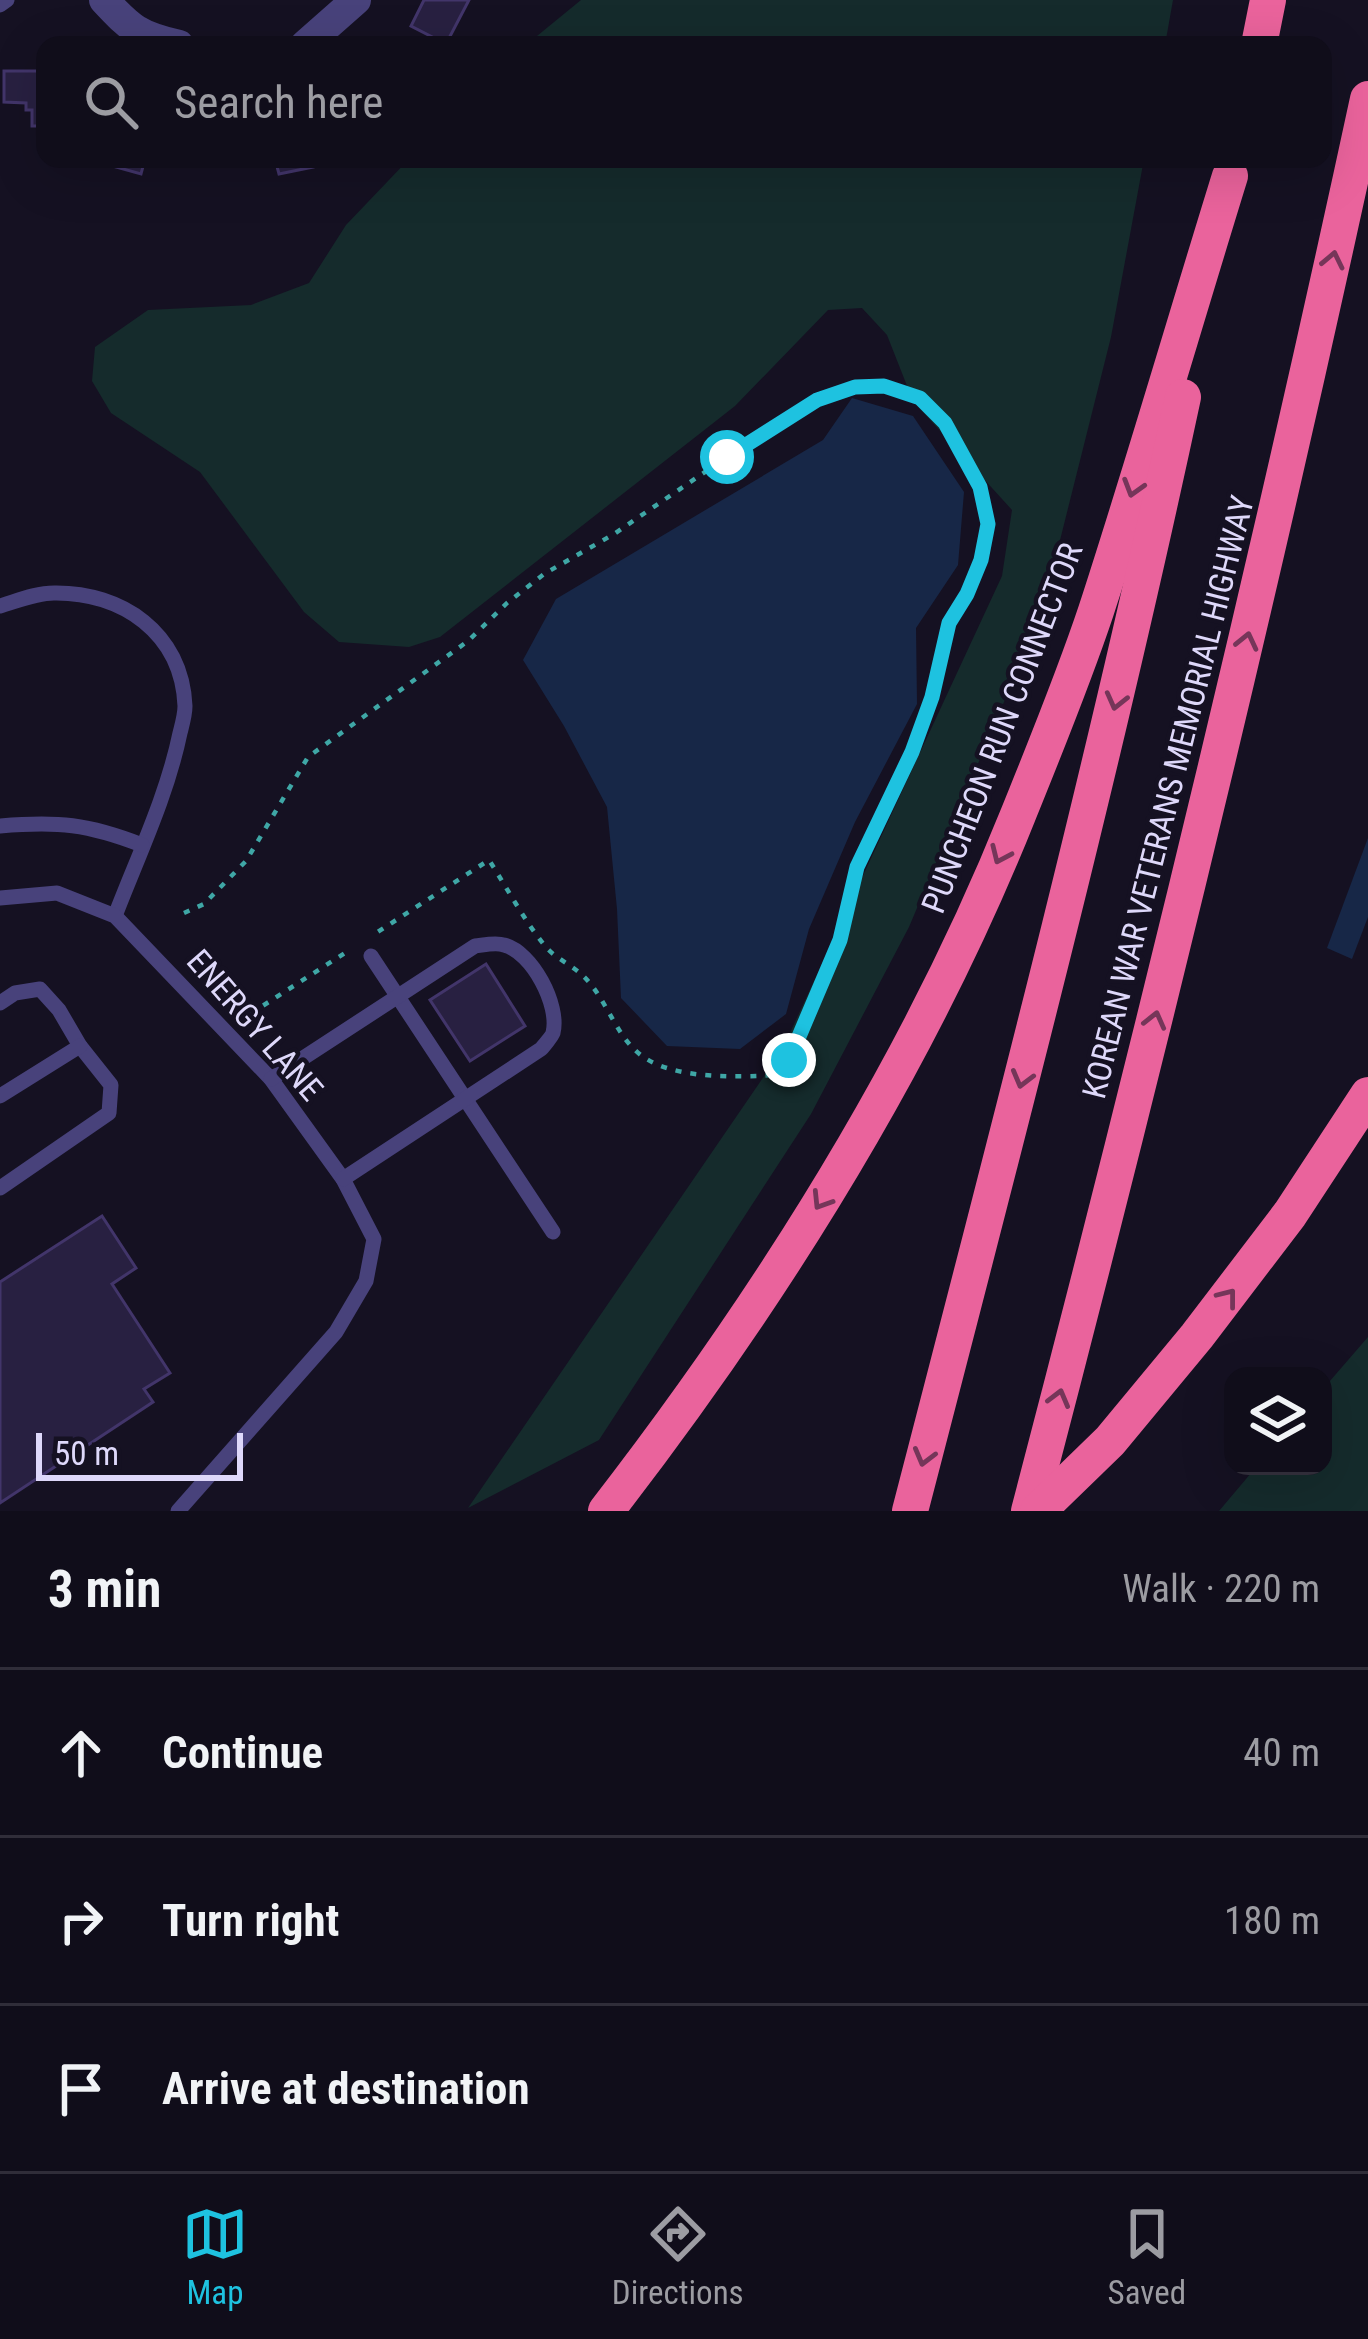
<!DOCTYPE html>
<html lang="en">
<head>
<meta charset="utf-8">
<style>
	body { margin:0; font-family:"Roboto Condensed",sans-serif; background:#1e1b27; color:#f1f3f6 }
	.controls { position:absolute; right:36px; bottom:36px; display:grid; overflow:hidden; border-radius:24px; box-shadow:0 12px 48px #0002 }
	.controls button { width:108px; height:108px; display:grid; place-items:center; padding:0; border:0; border-bottom:3px solid #302d39; background:#100d1a; color:#f1f3f6; font:60px sans-serif }
	.scale { position:absolute; left:36px; bottom:30px; width:207px; box-sizing:border-box; padding-left:12px; border:6px solid #ded8fa; border-top:0; font-size:33px; line-height:42px; white-space:nowrap; color:#ded8fa; -webkit-text-stroke:9px #151122; paint-order:stroke }
	.stop { position:absolute; width:36px; height:36px; margin:-27px; border:9px solid #1ec2e0; border-radius:50%; background:#fff }
	.stop.end { background:#1ec2e0; border-color:#fff; box-shadow:0 3px 12px #0008 }
	.list { margin:0; padding:0; list-style:none }
	h2 { display:flex; justify-content:space-between; align-items:center; height:156px; margin:0; padding:0 48px; font-size:51px }
	h2 small { font-size:39px; font-weight:400; color:#9c9ca2 }
	.list li { display:grid; grid-template-columns:78px 1fr auto; gap:36px; align-items:center; box-sizing:border-box; height:168px; padding:0 48px; border-top:3px solid #302d39 }
	.list b { display:block; font-size:45px; white-space:nowrap }
	.list em { font-size:39px; font-style:normal; color:#9c9ca2 }
	.icon { flex:none; width:66px; height:66px; fill:none; stroke:currentColor; stroke-width:2; stroke-linecap:round; stroke-linejoin:round }
	.map { position:relative; flex:none; width:1368px; height:1511px; overflow:hidden }
	.search { position:absolute; background:#100d1a; box-shadow:0 12px 48px #0002; left:36px; right:36px; top:36px; height:132px; display:flex; align-items:center; gap:30px; box-sizing:border-box; padding:0 42px; border-radius:24px; color:#9c9ca2; font-size:45px }
	.sheet { height:660px; background:#100d1a }
	nav { display:flex; justify-content:space-around; align-items:center; box-sizing:border-box; height:168px; border-top:3px solid #302d39; background:#100d1a; font-size:33px; color:#9c9ca2 }
	nav a { display:grid; justify-items:center; gap:6px }
	nav .on { color:#1ec2e0 }
	.map>svg:first-child { display:block }
</style>
</head>
<body>
<div class="map">
<svg width="1368" height="1511" viewBox="0 0 1368 1511">
	<rect width="100%" height="100%" fill="#151122"/>
	<g fill="#152b2c">
		<path d="M581,0h592l-8,45h-639z"/>
		<path d="M409,159h735l-33,178 -69,275 -133,315 -98,187 -212,326 -131,68 314,-458 220,-474 10,-66 -99,-109 -26,-66 -25,-27 -34,2 -93,96 -295,231 -31,10 -70,-5 -35,-30 -104,-140 -89,-59 -19,-32 3,-34 53,-37 103,-5 58,-22 37,-58z"/>
		<path d="M1368,1337v174h-149l38,-45h66v-77z"/>
	</g>
	<g fill="#172747">
		<path d="M852,398l61,18 51,76 -6,73 -42,63 1,76 -62,118 -46,107 -23,85 -46,35 -73,-3 -46,-48 -4,-89 -10,-102 -43,-81 -41,-66 33,-61 267,-159z"/>
		<path d="M1368,838v79l-16,42 -25,-11z"/>
	</g>
	<g fill="#282041" stroke="#42356a" stroke-width="3">
		<path d="M424,0h45l-23,44 -35,-18z"/>
		<path d="M43,61h2v65h-13v-16h-6v-7l-22,-1v-31h39z"/>
		<path d="M119,159h26l-4,15 -25,-7z"/>
		<path d="M275,159h36l2,8 -34,7z"/>
		<path d="M486,964l39,62 -55,35 -40,-61z"/>
		<path d="M102,1216l34,52 -24,16 58,89 -26,16 9,13 -153,101v-221z"/>
	</g>
	<g fill="none" stroke-linecap="round" stroke-linejoin="round">
		<g stroke="#3fa7a6" stroke-width="4.5" stroke-dasharray="6 9" stroke-linecap="butt">
			<path d="M184,913l20,-9 42,-43 62,-104 160,-116 39,-38 37,-29 70,-40 113,-77 90,-57 38,-13 29,-2 36,13 25,25 35,64 8,37 -7,36 -14,34 -18,29 -17,74 -20,55 -55,115 -17,73 -51,120 -11,15c-41,2 -112,6 -143,-25 -22,-21 -31,-56 -54,-76 -11,-10 -26,-16 -36,-28 -21,-26 -38,-58 -56,-86l-116,75"/>
			<path d="M197,962l53,52 98,-63"/>
		</g>
		<g stroke="#48427b" stroke-width="15">
			<path d="M0,5l7,-5"/>
			<path d="M0,606c17,-5 36,-13 54,-13 68,-1 128,40 131,113 0,9 -3,19 -5,27 -13,63 -42,123 -65,183"/>
			<path d="M0,826c58,-5 88,-2 142,19"/>
			<path d="M0,898l57,-5 58,23 156,163 72,100 31,60 -8,42 -30,51 -158,179"/>
			<path d="M371,956l182,276"/>
			<path d="M0,1003l15,-10 25,-4 19,21 21,36 31,39 -2,28 -109,75"/>
			<path d="M271,1079l204,-133c9,-1 21,-4 29,-1 28,7 56,60 49,88 -1,3 -10,14 -12,16l-198,130"/>
			<path d="M0,1096l80,-50"/>
		</g>
		<g stroke="#48427b" stroke-width="30">
			<path d="M104,0c27,29 35,36 75,45"/>
			<path d="M305,45l51,-45"/>
		</g>
		<g stroke="#ea639c" stroke-width="36">
			<path d="M1259,45l9,-45"/>
			<path d="M606,1511c164,-212 312,-446 412,-696 27,-67 55,-135 78,-204 47,-144 89,-290 134,-435"/>
			<path d="M910,1511c96,-370 193,-740 273,-1114"/>
			<path d="M1029,1511c123,-469 237,-939 339,-1412"/>
			<path d="M1038,1511l72,-70 87,-105 93,-122 78,-119"/>
		</g>
	</g>
	<defs><path id="oneway-chevron" d="M-2-3.5L2.5 0L-2 3.5" fill="none" stroke-width="1.6" stroke-linecap="round" stroke-linejoin="round" transform="scale(3)"/></defs>
	<g stroke="#753659">
		<use href="#oneway-chevron" transform="translate(1333 260) rotate(-78)"/>
		<use href="#oneway-chevron" transform="translate(1133 488) rotate(107)"/>
		<use href="#oneway-chevron" transform="translate(1247 641) rotate(-77)"/>
		<use href="#oneway-chevron" transform="translate(1116 701) rotate(104)"/>
		<use href="#oneway-chevron" transform="translate(1000 855) rotate(114)"/>
		<use href="#oneway-chevron" transform="translate(1155 1020) rotate(-76)"/>
		<use href="#oneway-chevron" transform="translate(1022 1079) rotate(105)"/>
		<use href="#oneway-chevron" transform="translate(821 1201) rotate(122)"/>
		<use href="#oneway-chevron" transform="translate(1228 1297) rotate(-52)"/>
		<use href="#oneway-chevron" transform="translate(1059 1398) rotate(-75)"/>
		<use href="#oneway-chevron" transform="translate(924 1457) rotate(105)"/>
	</g>
	<g fill="none" stroke-linecap="round" stroke-linejoin="round">
		<path stroke="#1ec2e0" stroke-width="15" d="M727,457l90,-57 38,-13 29,-1 36,12 25,25 35,64 8,37 -7,36 -14,34 -18,29 -17,74 -20,55 -55,115 -17,73 -51,120"/>
	</g>
	<g text-anchor="middle" dominant-baseline="central" stroke-width="9" stroke-linejoin="round" paint-order="stroke">
		<g font-size="33" fill="#ded8fa" stroke="#151122">
			<text transform="translate(1002 728) rotate(-69)">PUNCHEON RUN CONNECTOR</text>
			<text transform="translate(1168 797) rotate(-76)">KOREAN WAR VETERANS MEMORIAL HIGHWAY</text>
			<text transform="translate(255 1025) rotate(49)">ENERGY LANE</text>
		</g>
	</g>
</svg>
<div class="controls">
<button><svg class="icon" aria-label="layers" viewBox="0 0 24 24"><path d="M12 4l9 5-9 5-9-5zM3 14l9 5 9-5"/></svg></button>
</div>
<div class="scale">50 m</div>
<div class="stop" style="left:727px;top:457px"></div>
<div class="stop end" style="left:789px;top:1060px"></div>
<div class="search"><svg class="icon" aria-label="search" viewBox="0 0 24 24"><circle cx="10" cy="10" r="6"/><path d="M15 15l6 6"/></svg>Search here</div>
</div>
<section class="sheet">
<h2>3 min<small>Walk · 220 m</small></h2>
<ul class="list">
<li><svg class="icon" aria-label="ahead" viewBox="0 0 24 24"><path d="M12 20V5M6 11l6-6 6 6"/></svg><div><b>Continue</b></div><em>40 m</em></li>
<li><svg class="icon" aria-label="right" viewBox="0 0 24 24"><path d="M7 20v-9h11M14 6l5 5-5 5"/></svg><div><b>Turn right</b></div><em>180 m</em></li>
<li><svg class="icon" aria-label="arrive" viewBox="0 0 24 24"><path d="M6 21V4h12l-3 4 3 4H6"/></svg><div><b>Arrive at destination</b></div></li>
</ul>
</section>
<nav>
<a class="on"><svg class="icon" aria-label="map" viewBox="0 0 24 24"><path d="M3 6l6-2 6 2 6-2v14l-6 2-6-2-6 2zM9 4v14M15 6v14"/></svg>Map</a>
<a><svg class="icon" aria-label="directions" viewBox="0 0 24 24"><path d="M12 3l9 9-9 9-9-9zM9 14v-3h6M13 9l2 2-2 2"/></svg>Directions</a>
<a><svg class="icon" aria-label="saved" viewBox="0 0 24 24"><path d="M7 4h10v16l-5-4-5 4z"/></svg>Saved</a>
</nav>
</body>
</html>
